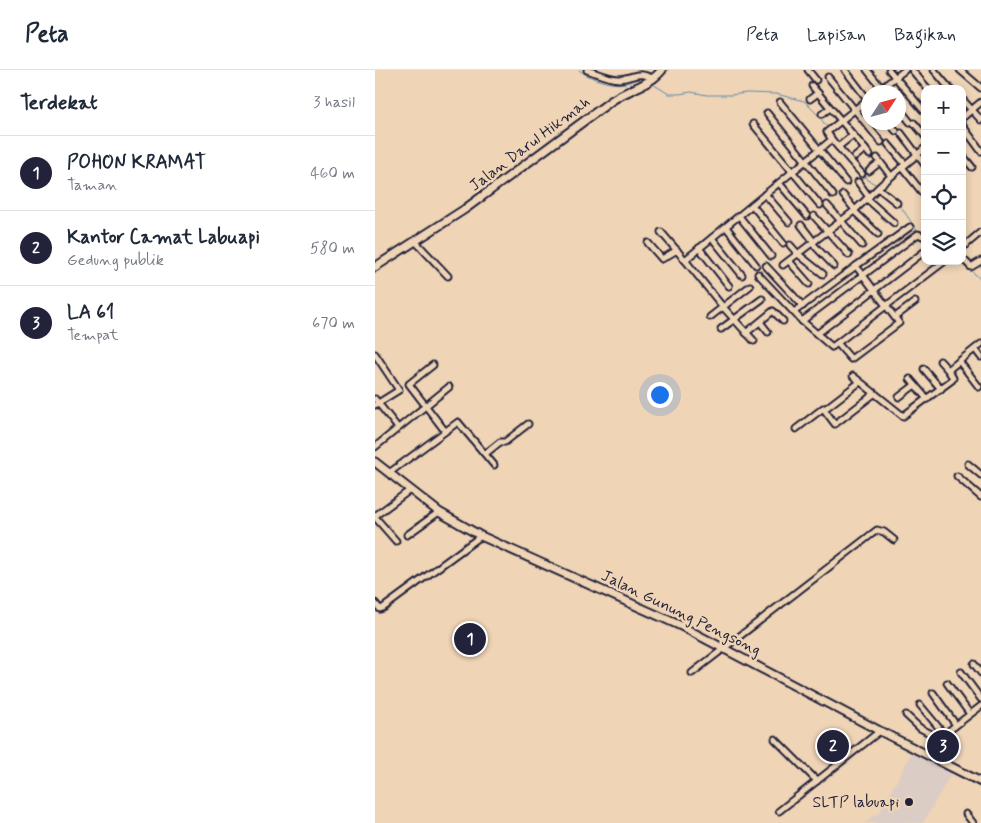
<!DOCTYPE html>
<html lang="id">
<head>
<meta charset="utf-8">
<style>
	body { margin:0; font-family:Mynerve,sans-serif; background:#f6f6f7; color:#1f2937 }
	.controls { position:absolute; right:15px; top:15px; display:grid; overflow:hidden; border-radius:10px; box-shadow:0 2px 8px #0003 }
	.controls button { width:45px; height:45px; display:grid; place-items:center; padding:0; border:0; border-bottom:1px solid #e0e1e3; background:#fff; color:#1f2937; font:25px sans-serif }
	.compass { position:absolute; left:486px; top:15px; width:45px; height:45px; border-radius:50%; background:#fff; box-shadow:0 2px 8px #0003; rotate:54deg }
	.you { position:absolute; left:284px; top:324px; width:18px; height:18px; margin:-12px; border:4px solid #fff; border-radius:50%; background:#1a73e8; box-shadow:0 0 0 8px #1a73e833 }
	.badge { display:grid; place-items:center; width:32px; height:32px; border-radius:50%; background:#22223b; color:#fff; font-size:16px; font-weight:700 }
	.pin { position:absolute; translate:-50% -50%; border:2px solid #fff; box-shadow:0 1px 5px #0006 }
	.list { margin:0; padding:0; list-style:none }
	h2 { display:flex; justify-content:space-between; align-items:center; height:65px; margin:0; padding:0 20px; font-size:21px }
	h2 small { font-size:16px; font-weight:400; color:#747a83 }
	.list li { display:grid; grid-template-columns:32px 1fr auto; gap:15px; align-items:center; box-sizing:border-box; height:75px; padding:0 20px; border-top:1px solid #e0e1e3 }
	.list b { display:block; font-size:19px; white-space:nowrap }
	.list p { margin:0; font-size:16px; white-space:nowrap; color:#747a83 }
	.list em { font-size:16px; font-style:normal; color:#747a83 }
	.icon { flex:none; width:28px; height:28px; fill:none; stroke:currentColor; stroke-width:2; stroke-linecap:round; stroke-linejoin:round }
	.map { position:relative; flex:none; width:606px; height:753px; overflow:hidden }
	header { display:flex; align-items:center; gap:30px; box-sizing:border-box; height:70px; padding:0 25px; background:#fff; border-bottom:1px solid #e0e1e3 }
	header strong { font-size:24px }
	nav { display:flex; gap:28px; margin-inline-start:auto; font-size:18px }
	main { display:flex }
	aside { flex:1; background:#fff }
	.map>svg:first-child { display:block }
</style>
</head>
<body>
<header>
<strong>Peta</strong>
<nav><a>Peta</a><a>Lapisan</a><a>Bagikan</a></nav>
</header>
<main>
<aside>
<h2>Terdekat<small>3 hasil</small></h2>
<ul class="list">
<li><span class="badge">1</span><div><b>POHON KRAMAT</b><p>Taman</p></div><em>460 m</em></li>
<li><span class="badge">2</span><div><b>Kantor Camat Labuapi</b><p>Gedung publik</p></div><em>580 m</em></li>
<li><span class="badge">3</span><div><b>LA 61</b><p>Tempat</p></div><em>670 m</em></li>
</ul>
</aside>
<div class="map">
<svg width="606" height="753" viewBox="0 0 606 753">
	<rect width="100%" height="100%" fill="#efd4b6"/>
	<filter id="ink" filterUnits="userSpaceOnUse"><feTurbulence type="fractalNoise" baseFrequency=".02" numOctaves="2"/><feDisplacementMap in="SourceGraphic" scale="10" xChannelSelector="R" yChannelSelector="G"/><feConvolveMatrix kernelMatrix="1 2 1 2 8 2 1 2 1" color-interpolation-filters="sRGB"/></filter>
	<g filter="url(#ink)">
		<path fill="#dbccc5" d="M538,680l39,22 -29,51h-59l16,-11z"/>
		<g fill="none" stroke-linecap="round" stroke-linejoin="round">
			<g stroke="#628aa7" stroke-width="1">
				<path d="M204,0c11,9 33,16 47,13 8,-2 11,-6 19,-4"/>
				<path d="M276,13l18,11h10l12,-2 16,3h24l16,-2 29,1 28,7 15,15 9,13"/>
				<path d="M455,63l9,10"/>
				<path d="M467,76l18,22"/>
				<path d="M489,103l4,7 9,5"/>
				<path d="M524,134l19,28"/>
				<path d="M584,191l22,18"/>
			</g>
			<defs>
				<g id="street">
					<path d="M212,0c10,3 22,9 32,9 15,-1 17,-9 35,0"/>
					<path d="M433,0l8,10"/>
					<path d="M470,0l23,30"/>
					<path d="M492,0l18,22"/>
					<path d="M514,0l34,40"/>
					<path d="M537,0l16,19"/>
					<path d="M559,0l16,19"/>
					<path d="M585,0l21,18"/>
					<path d="M453,7l53,65"/>
					<path d="M437,16l58,69"/>
					<path d="M501,22l29,-22"/>
					<path d="M435,29l8,-6"/>
					<path d="M587,29l19,21"/>
					<path d="M405,32l66,80"/>
					<path d="M524,38l11,14"/>
					<path d="M392,43l66,82"/>
					<path d="M447,44l8,-6"/>
					<path d="M587,48l19,-16"/>
					<path d="M513,52l8,9"/>
					<path d="M539,53l11,13"/>
					<path d="M378,54l67,81"/>
					<path d="M587,55l19,26"/>
					<path d="M526,63l24,32"/>
					<path d="M457,70l30,34"/>
					<path d="M513,74l17,20"/>
					<path d="M463,77l15,-12"/>
					<path d="M587,85l10,12"/>
					<path d="M480,87l10,-8"/>
					<path d="M502,88l14,18"/>
					<path d="M527,97l23,29"/>
					<path d="M494,101l11,-9"/>
					<path d="M483,112l11,15"/>
					<path d="M404,113l28,33"/>
					<path d="M503,118l19,15"/>
					<path d="M390,124l24,28"/>
					<path d="M468,125l12,15"/>
					<path d="M492,129l27,24"/>
					<path d="M377,135l31,38"/>
					<path d="M452,135l35,40"/>
					<path d="M479,141l24,23"/>
					<path d="M364,146l32,40"/>
					<path d="M439,146l35,39"/>
					<path d="M426,155l13,17"/>
					<path d="M351,157l30,38"/>
					<path d="M286,162l24,28"/>
					<path d="M337,168l30,37"/>
					<path d="M40,171l33,35"/>
					<path d="M273,173l14,16 15,-9"/>
					<path d="M437,173l22,23"/>
					<path d="M415,175l8,9 25,20"/>
					<path d="M324,178l30,38"/>
					<path d="M587,178l19,-16"/>
					<path d="M587,188l9,9 10,-6"/>
					<path d="M414,191l20,23"/>
					<path d="M408,195l71,-54 27,-26 44,-37"/>
					<path d="M391,196l37,40"/>
					<path d="M383,204l44,47 30,26 113,-86"/>
					<path d="M419,242l62,-46"/>
					<path d="M335,247l40,-31"/>
					<path d="M520,247l20,-15"/>
					<path d="M427,251l116,-87 7,3"/>
					<path d="M385,252l8,10"/>
					<path d="M346,259l41,-30"/>
					<path d="M371,263l27,-22 10,10"/>
					<path d="M442,264l108,-83"/>
					<path d="M379,271l-31,-34 -38,-47 145,-119 2,-1 -5,-8 41,-33"/>
					<path d="M463,274l13,15 48,-36 -43,-57 54,-39"/>
					<path d="M600,279l6,8"/>
					<path d="M0,284l24,36 -24,15"/>
					<path d="M584,291l20,26"/>
					<path d="M58,295l-24,19 36,47"/>
					<path d="M549,299l17,20"/>
					<path d="M573,300l33,-26"/>
					<path d="M478,306l50,40 49,-36 1,-2 -5,-8 -8,-9"/>
					<path d="M535,309l17,20"/>
					<path d="M524,327l16,-12"/>
					<path d="M0,329l23,29"/>
					<path d="M448,338l12,16 39,-30"/>
					<path d="M421,359l26,-20 4,-1 34,-26"/>
					<path d="M0,377l74,-60"/>
					<path d="M110,384l15,-12h5l23,-18"/>
					<path d="M593,394l13,11"/>
					<path d="M14,403l69,-51 36,43"/>
					<path d="M582,406l24,21"/>
					<path d="M0,446l35,-26"/>
					<path d="M0,447l21,24"/>
					<path d="M32,465l32,-23"/>
					<path d="M0,533l5,6 3,-1 98,-72"/>
					<path d="M599,594l7,9"/>
					<path d="M586,602l20,27"/>
					<path d="M317,603l185,-143 7,2 10,8"/>
					<path d="M572,613l23,31"/>
					<path d="M558,623l23,32"/>
					<path d="M545,635l24,29"/>
					<path d="M531,645l14,13 21,11"/>
					<path d="M400,669l42,42"/>
					<path d="M559,687l7,-14 1,-7 39,-30"/>
					<path d="M404,741l101,-80"/>
					<path d="M591,744l7,9"/>
				</g>
				<g id="secondary">
					<path d="M0,197l90,-58 146,-108c17,-12 38,-15 51,-31"/>
					<path d="M0,392l64,50 42,24 198,89 201,106 101,51"/>
				</g>
			</defs>
			<use href="#street" stroke="#22223b" stroke-width="9"/>
			<use href="#secondary" stroke="#22223b" stroke-width="11"/>
			<use href="#street" stroke="#efd4b6" stroke-width="5"/>
			<use href="#secondary" stroke="#efd4b6" stroke-width="7"/>
		</g>
	</g>
	<circle fill="#22223b" stroke="#efd4b6" stroke-width="2" cx="534" cy="732" r="5"/>
	<g text-anchor="middle" dominant-baseline="central" stroke-width="5" stroke-linejoin="round" paint-order="stroke">
		<g font-size="16" fill="#22223b" stroke="#efd4b6">
			<text transform="translate(155 74) rotate(-37)">Jalan Darul Hikmah</text>
			<text transform="translate(306 543) rotate(26)">Jalan Gunung Pengsong</text>
		</g>
		<g font-size="16" fill="#22223b" stroke="#efd4b6" text-anchor="end">
			<text x="524" y="732">SLTP labuapi</text>
		</g>
	</g>
</svg>
<div class="controls">
<button>+</button>
<button>−</button>
<button><svg class="icon" aria-label="locate" viewBox="0 0 24 24"><circle cx="12" cy="12" r="6"/><path d="M12 2v4M12 18v4M2 12h4M18 12h4"/></svg></button>
<button><svg class="icon" aria-label="layers" viewBox="0 0 24 24"><path d="M12 4l9 5-9 5-9-5zM3 14l9 5 9-5"/></svg></button>
</div>
<svg class="compass" viewBox="-18 -18 36 36"><path d="M0-13l5 13h-10z" fill="#e53935"/><path d="M0 13l5-13h-10z" fill="#747a83"/></svg>
<div class="you"></div>
<div class="pin badge" style="left:95px;top:569px">1</div>
<div class="pin badge" style="left:458px;top:676px">2</div>
<div class="pin badge" style="left:568px;top:676px">3</div>
</div>
</main>
</body>
</html>
